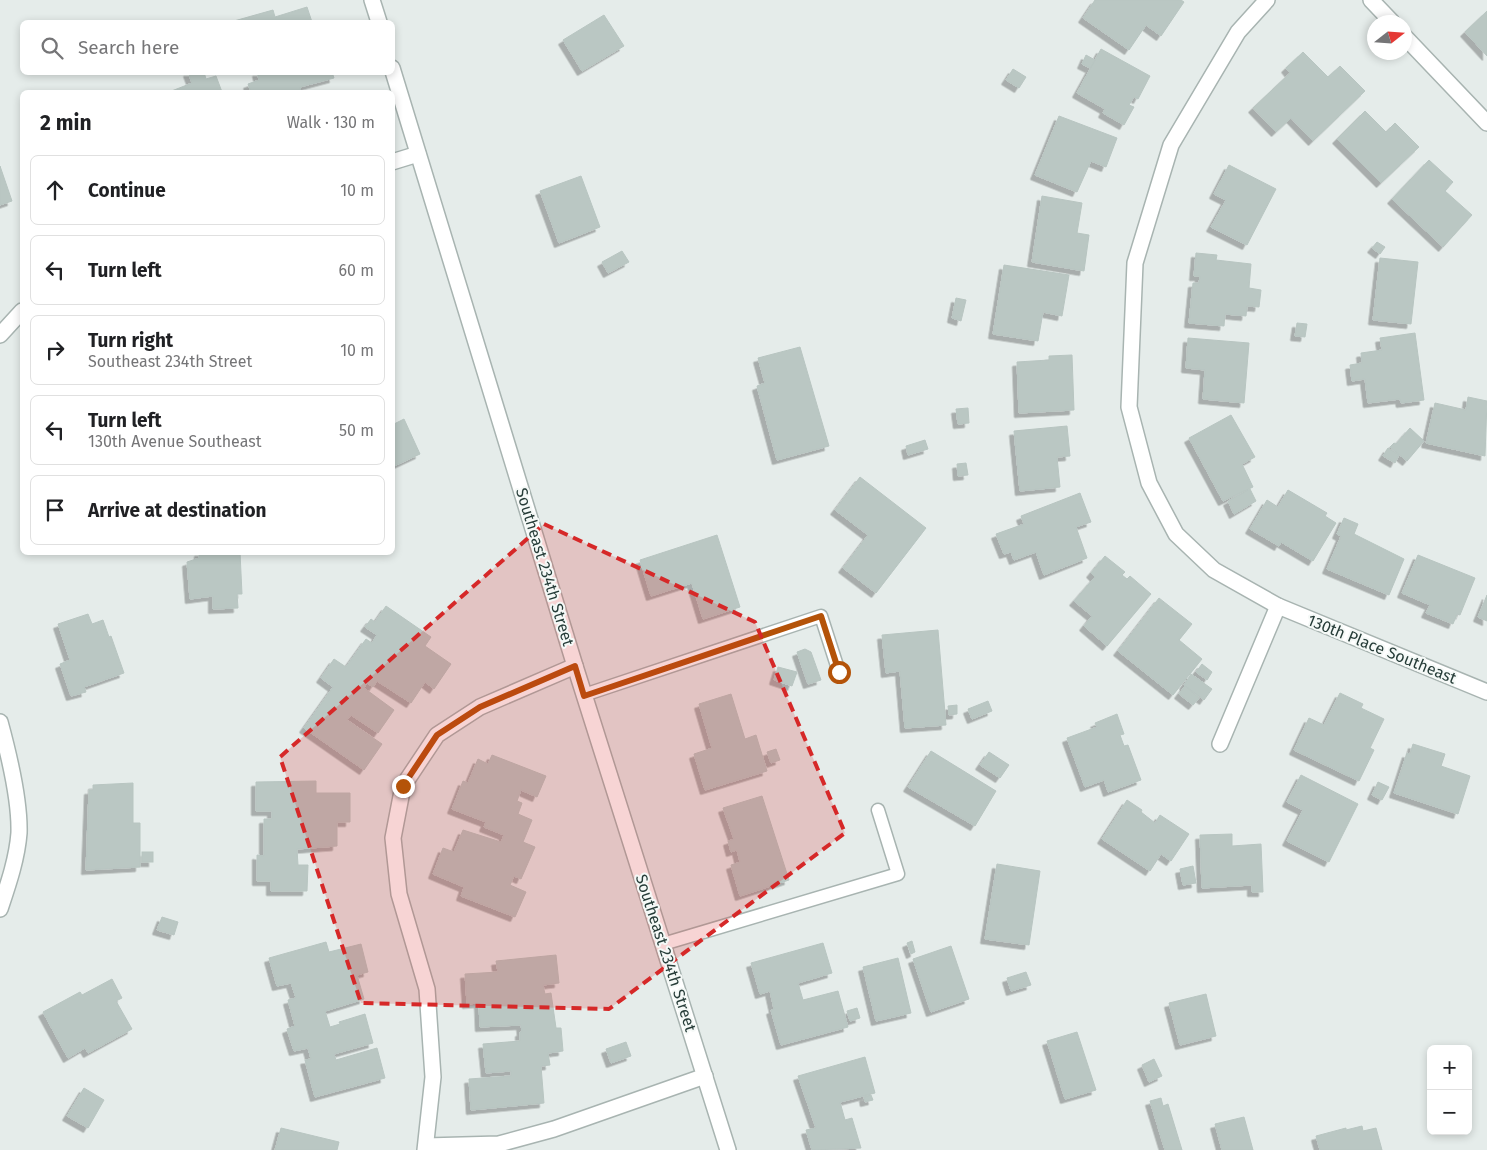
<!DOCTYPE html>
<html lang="en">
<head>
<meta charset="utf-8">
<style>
	body { margin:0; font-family:"Fira Sans",sans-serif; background:#f2f2f2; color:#202124 }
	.controls { position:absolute; right:15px; bottom:15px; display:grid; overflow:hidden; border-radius:8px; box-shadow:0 2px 8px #0003 }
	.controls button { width:45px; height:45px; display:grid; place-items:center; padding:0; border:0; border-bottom:1px solid #e0e0e0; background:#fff; color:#202124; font:25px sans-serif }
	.compass { position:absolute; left:1367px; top:15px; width:45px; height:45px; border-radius:50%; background:#fff; box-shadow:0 2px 8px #0003; rotate:73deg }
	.stop { position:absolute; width:15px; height:15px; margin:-11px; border:4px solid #b45309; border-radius:50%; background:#fff }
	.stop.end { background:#b45309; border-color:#fff; box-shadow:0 1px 5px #0008 }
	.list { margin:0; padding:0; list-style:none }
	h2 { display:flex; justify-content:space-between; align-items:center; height:65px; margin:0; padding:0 20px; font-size:21px }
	h2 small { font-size:16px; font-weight:400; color:#757577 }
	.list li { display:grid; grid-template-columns:32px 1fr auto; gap:15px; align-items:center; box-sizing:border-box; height:70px; margin:0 10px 10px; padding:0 10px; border:1px solid #e0e0e0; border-radius:8px }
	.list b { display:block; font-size:19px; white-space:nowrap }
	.list p { margin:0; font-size:16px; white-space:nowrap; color:#757577 }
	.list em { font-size:16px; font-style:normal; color:#757577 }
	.icon { flex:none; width:28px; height:28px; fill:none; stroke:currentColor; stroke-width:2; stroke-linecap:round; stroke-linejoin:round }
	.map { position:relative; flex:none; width:1487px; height:1150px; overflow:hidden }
	.search { position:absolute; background:#fff; box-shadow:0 2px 8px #0003; left:20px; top:20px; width:375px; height:55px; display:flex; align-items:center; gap:12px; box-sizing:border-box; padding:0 18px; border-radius:8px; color:#757577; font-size:19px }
	.panel { position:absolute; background:#fff; box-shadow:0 2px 8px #0003; left:20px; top:90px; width:375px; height:465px; border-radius:8px }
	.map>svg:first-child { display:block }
</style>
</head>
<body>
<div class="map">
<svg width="1487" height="1150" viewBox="0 0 1487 1150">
	<defs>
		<filter id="shadow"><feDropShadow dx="-4.5" dy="4.5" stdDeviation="0" flood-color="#0004"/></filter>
	</defs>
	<rect width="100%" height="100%" fill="#e5ecea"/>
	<g fill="#bac7c3" stroke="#b8c5c1" filter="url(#shadow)">
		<path d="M1095,0h86l3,2 -23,34 -15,-11 -17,25 -46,-32z"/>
		<path d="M307,7l5,15 -78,-1 39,-11 2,7z"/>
		<path d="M1487,11v45l-22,-24z"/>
		<path d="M604,15l20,31 -42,25 -19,-31z"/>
		<path d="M1101,49l49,27 -12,23 -4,-2 -5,8 5,2 -10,18 -21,-12 2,-4 -28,-16z"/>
		<path d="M1303,52l25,25 12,-11 25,25 -52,50 -22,-23 -15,14 -23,-24 37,-35 -4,-5z"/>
		<path d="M1086,55l9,5 -5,8 -8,-4z"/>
		<path d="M1013,69l13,8 -7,11 -13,-8z"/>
		<path d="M188,72h16l2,7 10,-3 6,16h-53l23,-9z"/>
		<path d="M257,72h75l2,6 -34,9 1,5h-50l-3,-8 11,-4z"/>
		<path d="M1365,111l21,21 9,-9 24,24 -38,36 -44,-44z"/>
		<path d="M1059,116l58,22 -11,29 -15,-6 -14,31 -42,-17z"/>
		<path d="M1429,160l24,22 -8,9 27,24 -29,32 -51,-48z"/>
		<path d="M1229,165l47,24 -29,56 -36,-18 15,-27 -12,-6z"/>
		<path d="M0,166l12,35 -12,4z"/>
		<path d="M581,176l19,51 -41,16 -19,-52z"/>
		<path d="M1042,196l40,7 -5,30 12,2 -5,36 -52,-9z"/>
		<path d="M1377,242l8,5 -5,7 -8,-6z"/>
		<path d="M622,251l7,11 -21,11 -6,-11z"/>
		<path d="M1196,253l21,2 -1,5 35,4 -2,24 12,2 -2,17 -12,-1 -1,10 -21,-2 -1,12 -35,-3 4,-40h6l1,-7h-6z"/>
		<path d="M1380,258l38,4 -7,62 -38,-4z"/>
		<path d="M1004,265l65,10 -7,41 -19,-4 -5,29 -45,-7z"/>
		<path d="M956,298l10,2 -5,21 -9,-3z"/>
		<path d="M1297,323l10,1 -2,13 -10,-1z"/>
		<path d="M1415,333l9,67 -23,3 -1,-4 -32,4 -3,-24 -13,2 -2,-16 12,-2 -1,-10 21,-3 -2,-12z"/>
		<path d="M1188,338l61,5 -5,60 -41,-4 2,-29 -19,-2z"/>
		<path d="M800,347l29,99 -52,14 -20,-74 8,-3 -7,-25z"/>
		<path d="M1072,355l2,55 -55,3 -2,-51 32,-2v-4z"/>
		<path d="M1468,397l19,4 -2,55 -59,-13 9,-40 31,7z"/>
		<path d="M968,408l1,15 -11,1 -2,-15z"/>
		<path d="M1231,415l24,42 -13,7 11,23 -30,14 -34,-63z"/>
		<path d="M404,419l16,35 -28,13v-42z"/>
		<path d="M1067,426l3,30 -13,1 3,30 -40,4 -6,-60z"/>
		<path d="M1410,428l14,13 -17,20 -17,-14 4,-4 2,1z"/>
		<path d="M925,440l3,9 -20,6 -2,-9z"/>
		<path d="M1388,448l11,7 -4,8 -12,-7z"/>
		<path d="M966,463l2,12 -10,1 -1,-12z"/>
		<path d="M860,477l66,51 -50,65 -33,-25 25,-33 -33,-25z"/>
		<path d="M1250,489l6,12 -22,13 -6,-13z"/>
		<path d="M1288,490l39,23 -2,3 11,7 -23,38 -32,-19 -2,4 -29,-17 17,-29 11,7z"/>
		<path d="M1080,493l11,29 -15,5 11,31 -43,17 -8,-23 -22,8 -3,-8 -7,2 -8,-20 28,-10 -3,-8z"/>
		<path d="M1344,518l14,6 -4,10 50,25 -15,36 -62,-26 14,-33 -4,-2z"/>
		<path d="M717,535l23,72 -37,12 -11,-36 -41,13 -11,-36z"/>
		<path d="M199,552h41l2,42h-5l1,14 -25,1v-13l-23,3 -3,-37 12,-4z"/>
		<path d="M1418,555l57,23 -15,37 -3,-1 -4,10 -27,-11 4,-8 -28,-12z"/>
		<path d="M1105,556l20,16 -3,3 5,4 3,-3 21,18 -44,52 -23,-20 8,-10 -18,-15 21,-24 -4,-4z"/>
		<path d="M1487,595v26l-9,-4z"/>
		<path d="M1159,598l33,26 -13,16 23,19 -29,36 -55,-44z"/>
		<path d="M386,606l45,31 -6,9 26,18 -17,25 -9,-7 -14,21 -34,-22 -4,6 -6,-4 -3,5 30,22 -16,23 -27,-18 -4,5 35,24 -18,26 -60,-42 29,-41 -12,-9 13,-19 12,8 20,-28 6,4 5,-8 -12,-8 6,-8 4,3z"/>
		<path d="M88,614l4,10 11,-4 6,17 2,-1 13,37 -40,14 2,5 -15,4 -11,-32 10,-4 -12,-36z"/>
		<path d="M938,630l8,95 -41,3 -5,-57 -14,2 -4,-38z"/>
		<path d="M805,649l6,3 10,28 -13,4 -11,-32z"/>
		<path d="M1202,664l10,8 -5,8 -11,-8z"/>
		<path d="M778,667l19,5 -5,14 -18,-6z"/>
		<path d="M1191,674l21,15 -8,11 -20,-15z"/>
		<path d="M1185,686l14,12 -6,7 -14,-11z"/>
		<path d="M1340,693l23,11 -2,4 23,11 -14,29 4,2 -15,31 -65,-31 15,-32 15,7z"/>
		<path d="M731,694l14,45 11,-4 11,36 -62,19 -11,-36 18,-6 -13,-44z"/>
		<path d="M988,701l4,10 -20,8 -4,-10z"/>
		<path d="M957,705v9l-8,1 -1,-9z"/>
		<path d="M1117,714l7,20 -4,1 4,11 4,-1 13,35 -33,12 -4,-12 -19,7 -18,-49 30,-11 -2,-4z"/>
		<path d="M1413,744l32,10 -4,12 29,10 -12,38 -64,-21 13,-40 3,1z"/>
		<path d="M776,749l4,11 -9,3 -4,-11z"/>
		<path d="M931,751l65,40 -21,35 -67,-39z"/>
		<path d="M989,752l20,13 -9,13 -20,-13z"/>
		<path d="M492,755l54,21 -9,21 -16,-7 -4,11 5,2 -4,11 14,6 -9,22 12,5 -14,32 -7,-3 -4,9 16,7 -11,25 -54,-21 3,-9 -31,-13 10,-26 11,4 9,-22 38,12 3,-7 -20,-8 2,-5 -34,-13 11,-28 5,2 10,-24 10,5z"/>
		<path d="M1301,775l57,29 -29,58 -42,-21 16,-31 -16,-8z"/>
		<path d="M316,781v12h34v29h-13v24l-40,3 1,16h10l-1,26h-36v-10h-14v-26l7,1v-37h8v-8h-16v-29z"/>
		<path d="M1378,782l11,5 -7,13 -10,-5z"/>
		<path d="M133,783v40h7v44l-54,3 3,-80h4v-5z"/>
		<path d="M762,796l27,84 -49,16 -9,-31 9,-3 -3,-12 -6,2 -3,-11 6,-2 -11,-31z"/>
		<path d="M1127,800l15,10 -1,2 14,11 5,-8 29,19 -18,27 -10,-7 -11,17 -48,-32z"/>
		<path d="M1232,834v12l29,-2 2,48h-11v-7l-50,3 -2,-53z"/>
		<rect x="142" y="852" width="11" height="10"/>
		<path d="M997,864l43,7 -11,74 -44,-6z"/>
		<path d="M1193,866l3,17 -13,2 -3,-16z"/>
		<path d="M162,917l16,5 -4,13 -17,-5z"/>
		<path d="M912,941l3,11 -4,2 -4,-11z"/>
		<path d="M326,942l3,10 32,-8 7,28 -11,3 7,24 -39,12 5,16 10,-3 -1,-2 26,-8 8,29 -39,11 2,6 41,-12 8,30 -70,19 -10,-37 6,-1 -3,-11 -14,3 -7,-22 8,-3 -7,-26 8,-2 -5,-15 -14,3 -8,-28z"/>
		<path d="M823,943l9,30 -34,10 5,17 35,-9 10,36 -67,18 -10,-35 3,-1 -4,-18 -10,3 -9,-31z"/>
		<path d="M951,946l18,53 -38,13 -18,-53z"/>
		<path d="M556,955l3,28 -16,2 2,9 6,-1 5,35h5l2,23 -15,2 2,12 -9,1 3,37 -73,7 -2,-31 42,-3v-5l-25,2 -3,-29 37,-3v-9h2l-1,-7 -41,2 -1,-24 -12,1 -2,-30 33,-2 -2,-11z"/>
		<path d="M898,958l13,55 -35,8 -13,-54z"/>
		<path d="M1026,972l5,13 -20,6 -4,-13z"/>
		<path d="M112,979l10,19 -6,3 16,28 -44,24 -3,-5 -17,10 -25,-46 37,-20 2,3z"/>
		<path d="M1206,994l10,42 -36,9 -11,-42z"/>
		<path d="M857,1008l3,10 -10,3 -3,-10z"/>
		<path d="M1077,1032l19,58 -31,9 -18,-58z"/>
		<path d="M626,1042l5,14 -20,7 -5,-14z"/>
		<path d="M865,1057l10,36 -35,9 5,18 7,-2 9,30 -49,2 -6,-20 10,-2 -18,-52z"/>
		<path d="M1154,1059l8,17 -13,6 -7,-17z"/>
		<path d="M84,1088l20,12 -16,28 -21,-12z"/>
		<path d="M871,1095l2,5 -8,2 -1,-5z"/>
		<path d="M1161,1098l2,8 5,-2 14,46h-17l-15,-49z"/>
		<path d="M1244,1117l9,33h-31l-7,-26z"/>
		<path d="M1362,1126l1,5 13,-3 6,22h-62l-4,-14 30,-8v2z"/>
		<path d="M281,1128l58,14 -2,8h-62z"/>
	</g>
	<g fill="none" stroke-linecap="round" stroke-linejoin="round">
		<defs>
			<g id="lane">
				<path d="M584,695l237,-79 18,56"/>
				<path d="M663,944l235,-70 -20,-64"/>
			</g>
			<g id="street">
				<path d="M372,0l7,22"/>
				<path d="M1267,0l-29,32 -67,113 -36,118 -6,144 20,76 27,51 38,36 64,36 209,86"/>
				<path d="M1371,0l21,22"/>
				<path d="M1404,36l83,87"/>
				<path d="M392,68l183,598 153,484"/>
				<path d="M392,162l26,-8"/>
				<path d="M0,335l22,-24"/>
				<path d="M0,722c9,33 20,77 19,111 -2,26 -11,52 -19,76"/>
				<path d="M1220,744l58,-138"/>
				<path d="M426,1146l73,-2 55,-15 151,-53"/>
				<path d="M425,1150l8,-73 -6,-88 -28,-95 -6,-56 10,-52 34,-51 43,-28 95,-41"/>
			</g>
		</defs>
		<use href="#lane" stroke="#a8b4b1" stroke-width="15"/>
		<use href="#street" stroke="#a8b4b1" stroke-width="18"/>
		<use href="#lane" stroke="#fff" stroke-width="12"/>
		<use href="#street" stroke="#fff" stroke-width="15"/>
	</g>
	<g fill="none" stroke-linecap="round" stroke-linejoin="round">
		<path stroke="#b45309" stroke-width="6" d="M403,786l34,-51 43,-28 95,-41 9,30 237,-80 18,56"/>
	</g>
	<path fill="#d62828" fill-opacity="0.2" stroke="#d62828" stroke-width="4" stroke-dasharray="10 6" stroke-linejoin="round" d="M544,524l211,98 90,211 -236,176 -248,-6 -81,-246z"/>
	<g text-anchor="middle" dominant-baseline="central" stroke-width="4" stroke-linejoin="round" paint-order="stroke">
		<g font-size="16" fill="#263c38" stroke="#f5f9f7">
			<text transform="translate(545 567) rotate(73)">Southeast 234th Street</text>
			<text transform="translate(1382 649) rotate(22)">130th Place Southeast</text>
			<text transform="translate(666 953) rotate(72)">Southeast 234th Street</text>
		</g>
	</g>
</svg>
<div class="controls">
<button>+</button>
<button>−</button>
</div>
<svg class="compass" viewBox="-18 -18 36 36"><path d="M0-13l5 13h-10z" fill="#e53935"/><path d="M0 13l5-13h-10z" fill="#757577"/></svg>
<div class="stop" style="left:839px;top:672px"></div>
<div class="stop end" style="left:403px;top:786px"></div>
<div class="search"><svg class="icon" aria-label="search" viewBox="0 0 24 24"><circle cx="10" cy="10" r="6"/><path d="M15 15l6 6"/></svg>Search here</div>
<section class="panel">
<h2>2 min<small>Walk · 130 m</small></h2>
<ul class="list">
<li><svg class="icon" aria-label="ahead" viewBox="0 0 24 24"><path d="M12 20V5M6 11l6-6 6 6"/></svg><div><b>Continue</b></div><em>10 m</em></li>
<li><svg class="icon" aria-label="left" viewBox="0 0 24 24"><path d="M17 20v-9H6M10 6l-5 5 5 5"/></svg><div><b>Turn left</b></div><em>60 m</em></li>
<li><svg class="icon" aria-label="right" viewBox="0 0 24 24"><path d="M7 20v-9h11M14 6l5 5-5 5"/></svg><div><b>Turn right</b><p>Southeast 234th Street</p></div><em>10 m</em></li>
<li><svg class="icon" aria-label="left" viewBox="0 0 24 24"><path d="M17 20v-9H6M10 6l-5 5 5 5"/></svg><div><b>Turn left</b><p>130th Avenue Southeast</p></div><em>50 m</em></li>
<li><svg class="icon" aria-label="arrive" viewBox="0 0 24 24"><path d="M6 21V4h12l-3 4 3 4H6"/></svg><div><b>Arrive at destination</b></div></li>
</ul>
</section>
</div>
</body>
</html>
